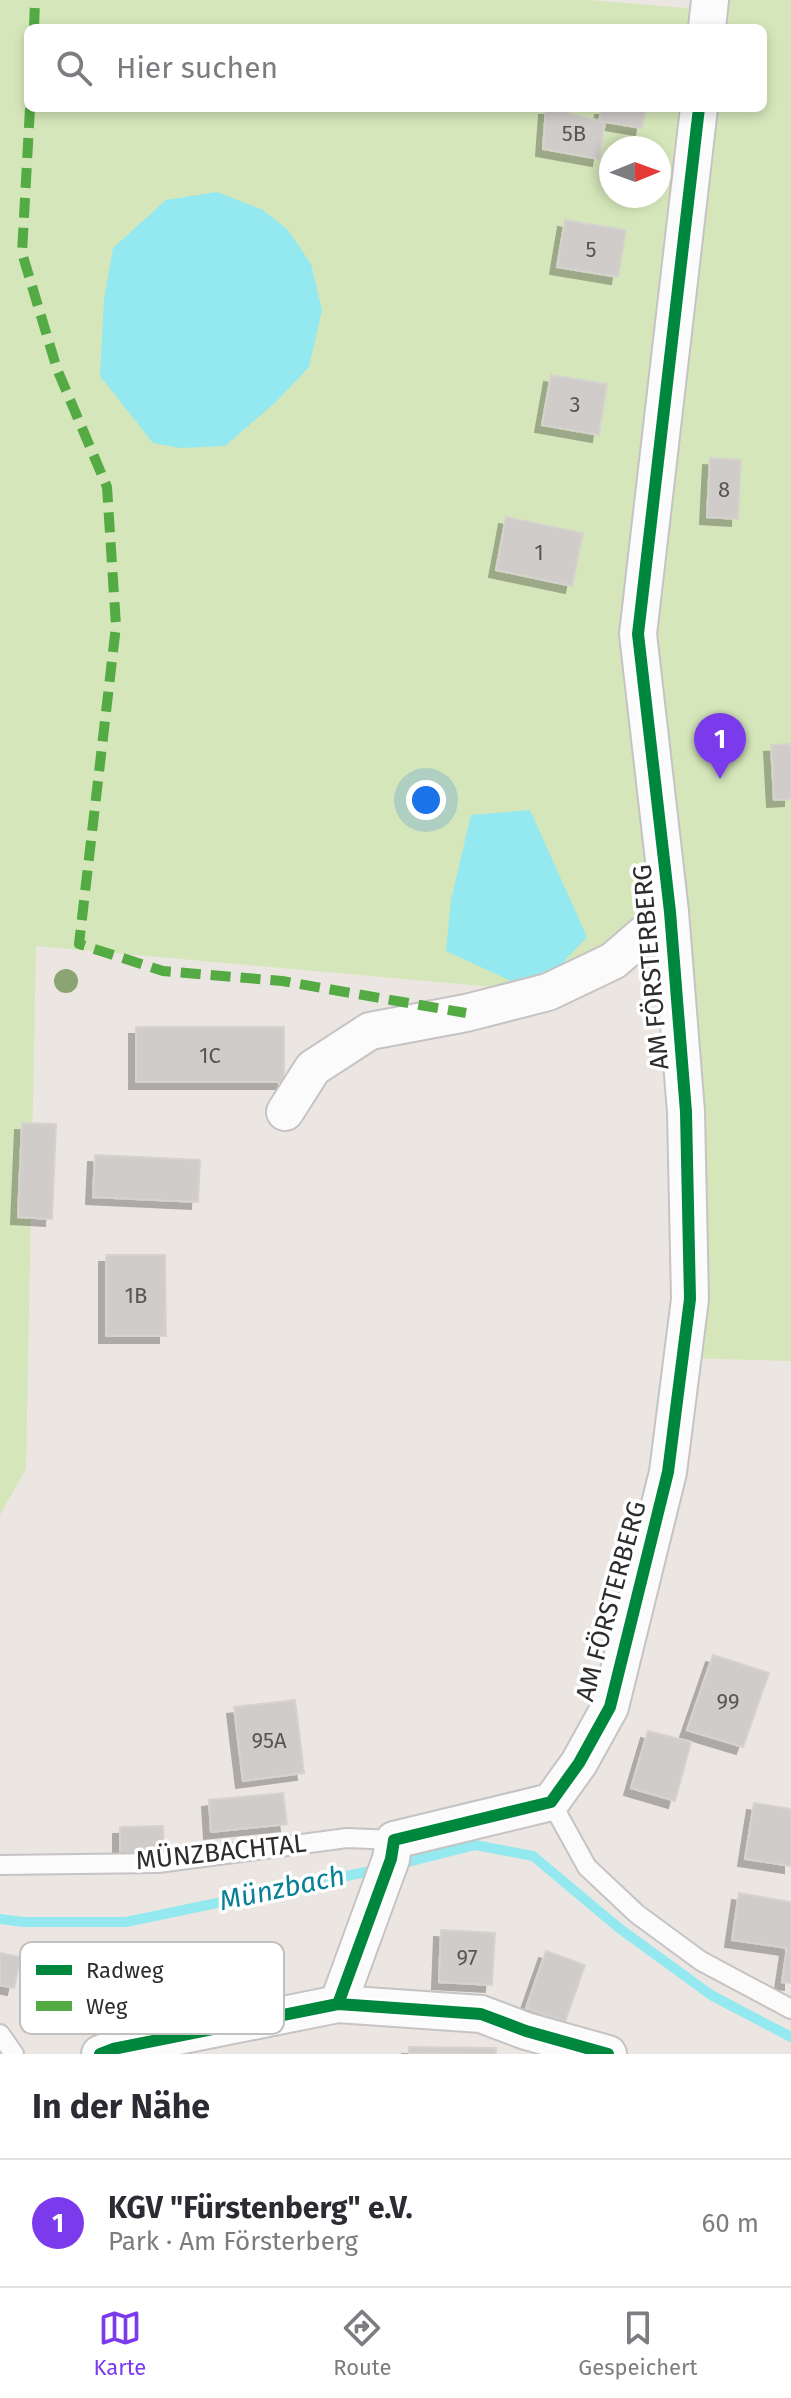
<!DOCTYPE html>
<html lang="de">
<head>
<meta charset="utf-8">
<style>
	body { margin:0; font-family:"Fira Sans",sans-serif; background:#f7f7f7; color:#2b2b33 }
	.compass { position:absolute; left:599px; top:136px; width:72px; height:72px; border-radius:50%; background:#fff; box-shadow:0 4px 12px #0003; rotate:89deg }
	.you { position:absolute; left:426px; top:800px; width:28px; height:28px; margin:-20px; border:6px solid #fff; border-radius:50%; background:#1a73e8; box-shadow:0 0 0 12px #1a73e833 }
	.badge { display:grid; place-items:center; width:52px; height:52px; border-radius:50%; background:#7c3aed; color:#fff; font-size:26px; font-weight:700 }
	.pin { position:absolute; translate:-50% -66px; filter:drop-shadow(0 2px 4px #0008) }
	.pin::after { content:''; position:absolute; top:42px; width:28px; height:24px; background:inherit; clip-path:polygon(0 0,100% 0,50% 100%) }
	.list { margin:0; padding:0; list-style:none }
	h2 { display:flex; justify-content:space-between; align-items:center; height:104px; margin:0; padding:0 32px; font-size:34px }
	h2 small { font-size:26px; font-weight:400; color:#7c7c81 }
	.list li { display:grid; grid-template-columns:52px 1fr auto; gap:24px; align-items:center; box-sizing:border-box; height:128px; padding:0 32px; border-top:2px solid #e1e1e2 }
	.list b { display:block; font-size:30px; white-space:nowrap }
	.list p { margin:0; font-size:26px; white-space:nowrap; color:#7c7c81 }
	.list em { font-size:26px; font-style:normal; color:#7c7c81 }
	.icon { flex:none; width:44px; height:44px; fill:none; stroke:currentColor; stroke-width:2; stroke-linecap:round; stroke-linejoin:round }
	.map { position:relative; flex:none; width:791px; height:2054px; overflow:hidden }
	.search { position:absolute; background:#fff; box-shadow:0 4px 12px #0003; left:24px; right:24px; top:24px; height:88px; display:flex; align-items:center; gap:20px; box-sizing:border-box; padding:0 28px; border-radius:12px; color:#7c7c81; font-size:30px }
	.sheet { height:232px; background:#fff }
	nav { display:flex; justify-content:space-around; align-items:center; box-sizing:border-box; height:112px; border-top:2px solid #e1e1e2; background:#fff; font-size:22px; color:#7c7c81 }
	nav a { display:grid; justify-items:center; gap:4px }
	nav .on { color:#7c3aed }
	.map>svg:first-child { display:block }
</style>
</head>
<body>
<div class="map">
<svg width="791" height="2054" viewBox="0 0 791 2054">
	<defs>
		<filter id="shadow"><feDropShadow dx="-7" dy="7" stdDeviation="0" flood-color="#0004"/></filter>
	</defs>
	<rect width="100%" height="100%" fill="#ece6e2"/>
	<path fill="#d5e7ba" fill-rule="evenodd" d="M0,0h591l118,10 2,-10h80v1361l-111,-3 -14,-424 -118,58 -512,-46 -10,523 -26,46zM28,28h735v80h-735zM611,148h48v48h-48z"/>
	<g fill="#94e8ef">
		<path d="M217,192l46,18 25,20 23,34 11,46 -13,57 -34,36 -50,43 -45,2 -27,-5 -53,-67 4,-76 9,-52 53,-48z"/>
		<path d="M530,810l57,127 -30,32 -46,12 -65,-30 5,-51 20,-85z"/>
	</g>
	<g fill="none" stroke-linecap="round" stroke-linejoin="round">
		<g stroke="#94e8ef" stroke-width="10">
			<path d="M396,1865l79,-20 58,11 86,72 92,67 80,42"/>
			<path d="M0,1919l23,3h103l254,-53"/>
		</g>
	</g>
	<g fill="#d0ccc9" stroke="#d6d2ce" stroke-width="2" filter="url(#shadow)">
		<path d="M546,108h24l-1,6 36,8 -6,37 -56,-10z"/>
		<path d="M602,108h44l-4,20 -43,-7z"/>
		<path d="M565,220l61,10 -8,47 -61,-10z"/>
		<path d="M551,375l56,9 -8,51 -57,-10z"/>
		<path d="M710,458l31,2 -3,59 -31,-2z"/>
		<path d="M506,517l77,16 -11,53 -76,-16z"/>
		<path d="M791,744v55l-17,1 -3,-55z"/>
		<rect x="136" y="1027" width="148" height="55"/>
		<path d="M22,1123l34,1 -4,95 -34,-2z"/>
		<path d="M95,1155l105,5 -2,42 -105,-5z"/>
		<path d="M106,1255h59l1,81h-60z"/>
		<path d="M713,1655l56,18 -26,74 -56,-17z"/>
		<path d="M295,1700l9,73 -61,8 -9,-74z"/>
		<path d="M648,1731l43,11 -16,59 -44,-13z"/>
		<path d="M283,1793l4,31 -76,8 -2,-32z"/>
		<path d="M754,1803l37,6v57l-46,-7z"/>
		<path d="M163,1826l1,31h-44v-30z"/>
		<path d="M739,1893l52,9v81l-9,-1 5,-34 -55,-8z"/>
		<path d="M441,1930l54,3 -3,52 -53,-3z"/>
		<path d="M546,1951l39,14 -20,57 -39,-14z"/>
		<path d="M0,1953l21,4 -7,31 -14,-3z"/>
		<path d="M409,2047l87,1v6h-87z"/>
	</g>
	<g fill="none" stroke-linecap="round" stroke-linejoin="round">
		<defs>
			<g id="lane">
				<path d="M551,1802l36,65 50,47 64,47 90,48"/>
				<path d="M0,1865l158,-2 189,-25 47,2"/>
				<path d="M0,2034l14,20"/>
			</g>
			<g id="street">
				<path d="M707,28l3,-28"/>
				<path d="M285,1112l28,-44 57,-37 96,-18 82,-21 65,-31 57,-49"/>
				<path d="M338,2004l53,-145 3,-19 157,-38 28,-39 31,-56 58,-235 22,-173 -4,-187 -16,-200 -32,-278 61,-526"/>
				<path d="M100,2054l13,-5 225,-45 143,10 45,17 82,23"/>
			</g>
		</defs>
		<use href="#lane" stroke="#c5c3c3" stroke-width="22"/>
		<use href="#street" stroke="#c5c3c3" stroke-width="40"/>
		<use href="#lane" stroke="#fcfbfb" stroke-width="18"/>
		<use href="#street" stroke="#fcfbfb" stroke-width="36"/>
		<g stroke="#54ab44" stroke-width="10" stroke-dasharray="20 10" stroke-linecap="butt">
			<path d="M34,28l1,-28"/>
			<path d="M30,108l-8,145 35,116 50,118 9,139 -37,318 84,27 119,10 184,32"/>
		</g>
		<defs>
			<g id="cycleway">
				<path d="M338,2004l53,-145 3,-19 157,-38 28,-39 31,-56 58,-235 22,-173 -4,-187 -16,-200 -32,-278 61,-526"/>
				<path d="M100,2054l13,-5 225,-45 143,10 45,17 82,23"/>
			</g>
		</defs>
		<use href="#cycleway" stroke="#fff" stroke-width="17"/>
		<use href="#cycleway" stroke="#00873e" stroke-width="12"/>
	</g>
	<circle fill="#8aa573" cx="66" cy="981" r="12"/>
	<g text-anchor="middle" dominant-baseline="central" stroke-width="7" stroke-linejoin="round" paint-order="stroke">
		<g font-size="22" fill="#585656">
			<text x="574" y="133">5B</text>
			<text x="591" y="249">5</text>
			<text x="575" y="404">3</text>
			<text x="724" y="489">8</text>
			<text x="539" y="552">1</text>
			<text x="210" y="1055">1C</text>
			<text x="136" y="1295">1B</text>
			<text x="728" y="1701">99</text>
			<text x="269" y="1740">95A</text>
			<text x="467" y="1957">97</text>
		</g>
		<g font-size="26" fill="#2d2d2d" stroke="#fff">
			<text transform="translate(651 967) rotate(-95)">AM FÖRSTERBERG</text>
			<text transform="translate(611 1601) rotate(-75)">AM FÖRSTERBERG</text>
			<text transform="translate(221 1852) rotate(-6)">MÜNZBACHTAL</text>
		</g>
		<g font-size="28" font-style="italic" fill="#098096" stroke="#fff">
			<text transform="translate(282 1888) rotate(-12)">Münzbach</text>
		</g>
	</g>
	<rect x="20" y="1942" width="264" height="92" rx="12" fill="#fff" stroke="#c0c0c0" stroke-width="2"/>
	<rect x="36" y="1965" width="36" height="10" fill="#00873e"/>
	<rect x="36" y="2001" width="36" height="10" fill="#54ab44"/>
	<g font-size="22" fill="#2d2d2d">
		<text x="86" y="1978">Radweg</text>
		<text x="86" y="2014">Weg</text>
	</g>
</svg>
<svg class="compass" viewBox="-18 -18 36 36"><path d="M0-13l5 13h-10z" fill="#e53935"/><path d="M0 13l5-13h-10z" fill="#7c7c81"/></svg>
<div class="you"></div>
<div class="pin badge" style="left:720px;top:779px">1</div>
<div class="search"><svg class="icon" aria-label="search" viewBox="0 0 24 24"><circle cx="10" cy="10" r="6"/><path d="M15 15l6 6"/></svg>Hier suchen</div>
</div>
<section class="sheet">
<h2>In der Nähe<small></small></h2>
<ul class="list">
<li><span class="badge">1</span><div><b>KGV &quot;Fürstenberg&quot; e.V.</b><p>Park · Am Försterberg</p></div><em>60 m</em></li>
</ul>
</section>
<nav>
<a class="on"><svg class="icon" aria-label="map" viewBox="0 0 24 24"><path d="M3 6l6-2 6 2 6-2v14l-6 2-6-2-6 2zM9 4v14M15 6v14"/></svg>Karte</a>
<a><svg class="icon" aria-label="directions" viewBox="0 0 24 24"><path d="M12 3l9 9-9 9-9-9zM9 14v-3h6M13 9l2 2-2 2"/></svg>Route</a>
<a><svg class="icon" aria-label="saved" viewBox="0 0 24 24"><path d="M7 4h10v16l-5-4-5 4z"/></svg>Gespeichert</a>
</nav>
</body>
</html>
